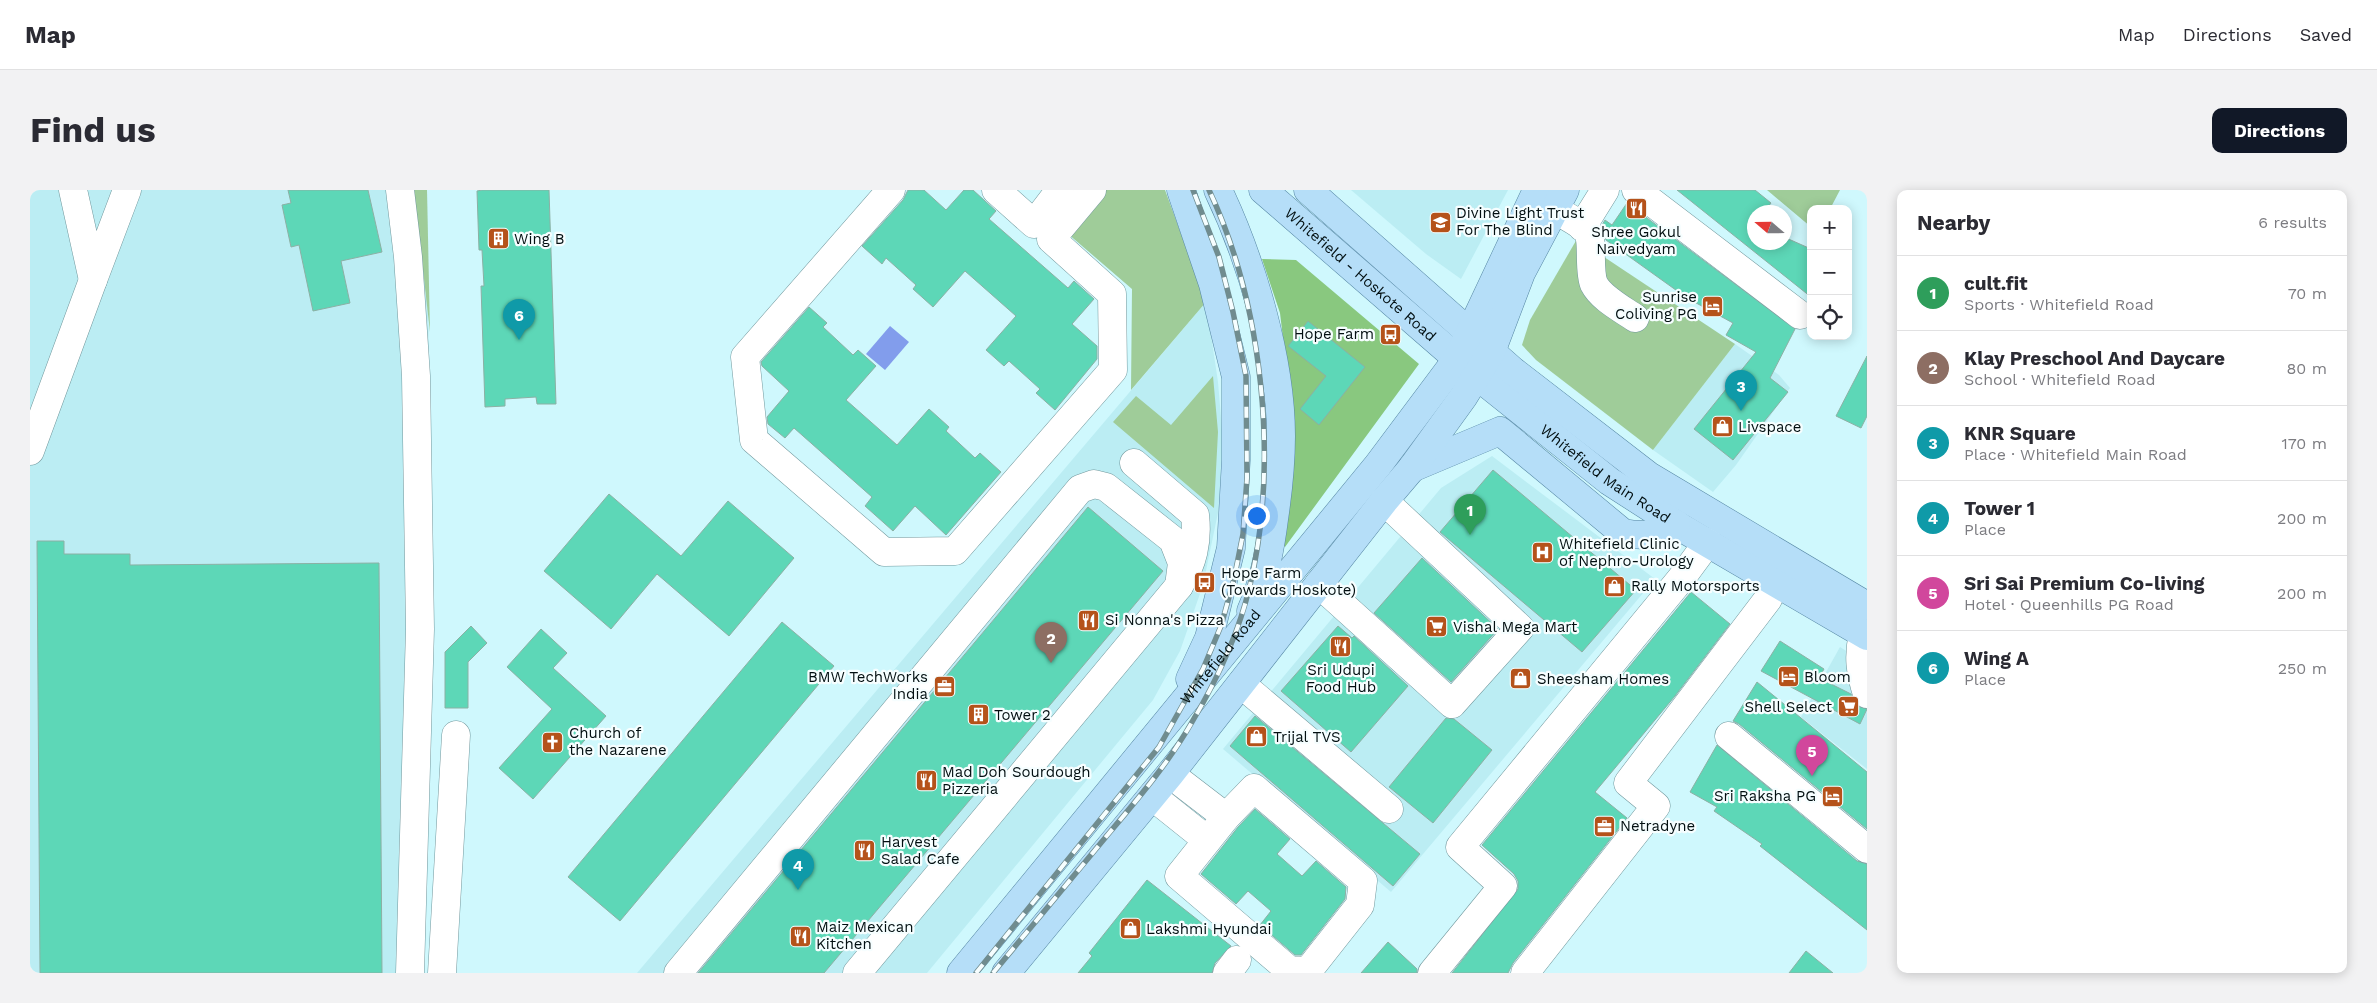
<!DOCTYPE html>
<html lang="en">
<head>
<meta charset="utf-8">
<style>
	body { margin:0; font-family:"Work Sans",sans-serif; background:#f2f2f3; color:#2b2b33 }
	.controls { position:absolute; right:15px; top:15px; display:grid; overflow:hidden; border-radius:10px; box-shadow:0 2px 12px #0003 }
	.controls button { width:45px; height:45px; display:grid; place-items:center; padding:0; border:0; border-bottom:1px solid #e1e1e2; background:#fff; color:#2b2b33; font:25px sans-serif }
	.compass { position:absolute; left:1717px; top:15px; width:45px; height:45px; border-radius:50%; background:#fff; box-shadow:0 2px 12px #0003; rotate:290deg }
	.you { position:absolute; left:1226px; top:325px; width:18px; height:18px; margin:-12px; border:4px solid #fff; border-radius:50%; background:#1a73e8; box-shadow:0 0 0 8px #1a73e833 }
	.badge { display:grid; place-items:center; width:32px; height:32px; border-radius:50%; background:#111827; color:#fff; font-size:16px; font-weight:700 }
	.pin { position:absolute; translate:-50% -41px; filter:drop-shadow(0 1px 2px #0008) }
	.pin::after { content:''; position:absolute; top:26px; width:18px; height:15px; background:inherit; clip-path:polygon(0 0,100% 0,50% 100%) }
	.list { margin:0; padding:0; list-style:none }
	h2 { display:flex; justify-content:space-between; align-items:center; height:65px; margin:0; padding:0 20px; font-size:21px }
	h2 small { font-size:16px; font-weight:400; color:#7c7c81 }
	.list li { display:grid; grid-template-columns:32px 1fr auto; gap:15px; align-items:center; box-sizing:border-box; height:75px; padding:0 20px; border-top:1px solid #e1e1e2 }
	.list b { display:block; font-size:19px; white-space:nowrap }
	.list p { margin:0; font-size:16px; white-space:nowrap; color:#7c7c81 }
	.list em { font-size:16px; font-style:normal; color:#7c7c81 }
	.icon { flex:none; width:28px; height:28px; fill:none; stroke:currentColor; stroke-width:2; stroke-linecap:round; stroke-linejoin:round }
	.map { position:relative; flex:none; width:1837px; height:783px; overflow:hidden; border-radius:10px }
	header { display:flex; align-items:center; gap:30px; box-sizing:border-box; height:70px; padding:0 25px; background:#fff; border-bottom:1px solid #e1e1e2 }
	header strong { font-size:24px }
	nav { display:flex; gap:28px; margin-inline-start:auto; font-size:18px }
	.intro { display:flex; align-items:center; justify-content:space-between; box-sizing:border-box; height:120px; padding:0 30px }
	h1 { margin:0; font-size:35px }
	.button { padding:12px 22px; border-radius:10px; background:#111827; color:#fff; font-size:18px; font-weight:700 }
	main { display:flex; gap:30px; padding:0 30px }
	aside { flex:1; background:#fff; border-radius:10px; box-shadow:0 2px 12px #0003 }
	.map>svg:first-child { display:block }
</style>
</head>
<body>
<header>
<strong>Map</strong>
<nav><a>Map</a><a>Directions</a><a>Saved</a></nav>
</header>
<div class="intro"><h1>Find us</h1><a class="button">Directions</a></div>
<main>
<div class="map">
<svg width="1837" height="783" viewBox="0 0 1837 783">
	<rect width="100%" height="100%" fill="#cff8fd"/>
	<g fill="#bbedf3">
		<path d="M0,0h397l5,470 -5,215 -5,98h-392z"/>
		<path d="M1321,0h157l-47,89 -35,-25z"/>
		<path d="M1176,112l12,80 5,59 -4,67 -16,77 -23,66 -27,49 -226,273h-290z"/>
		<path d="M1705,154l44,31 11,13 -54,77 -23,27 -60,-42z"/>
		<path d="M1462,266l163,123 -264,313 -168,-143 218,-261z"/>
		<path d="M1810,457l27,17v105l-66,-52z"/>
	</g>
	<g fill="#9fcc99">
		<path d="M384,0h13l3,142z"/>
		<path d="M1075,0h60l41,112 -75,88 1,-101 -65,-56z"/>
		<path d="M1737,0h73l-10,19h-19v18z"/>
		<path d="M1547,49l158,105 -82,106 -117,-90 -14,-15 8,-25z"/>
		<path d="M1183,186l5,56 -4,76 -101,-86 23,-26 35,29z"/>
	</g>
	<path fill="#89c87f" d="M1232,69l34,1 123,104 -134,183 -6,-7 10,-152 -9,-75z"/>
	<path fill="#829dec" d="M860,136l19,16 -24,28 -19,-16z"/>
	<g fill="#5dd7b7" stroke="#8cb0a4">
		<path d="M258,0h80l14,62 -41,9 9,42 -37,8 -14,-66 -8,2 -9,-42 9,-2z"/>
		<path d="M452,0h67l7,214h-19l-1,-7 -31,2v7l-20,1 -4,-121h3l-2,-36h-3l-2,-59z"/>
		<path d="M878,0h16l22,20 18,-20h9l23,21 -7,8 79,69 6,-7 20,18 -22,25 25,22v13l-42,51 -19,-17 4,-4 -31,-28 -5,5 -18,-16 30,-34 -51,-45 -32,36 -20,-18 3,-4 -30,-27 -4,6 -20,-18 41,-46z"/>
		<path d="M1647,0h78l16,13 -7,9h-10v30h30v-5l27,12v48z"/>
		<path d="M1597,13l168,126 -25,49 18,14 -55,68 -39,-31 62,-77 -30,-17 7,-12 -46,-25 -81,-58 -4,-15 3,-5 7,5z"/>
		<path d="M779,117l18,16 -4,4 30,28 5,-5 18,16 -30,34 51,45 32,-36 20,18 -3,4 29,27 5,-5 21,19 -55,63 -31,-29 -22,25 -28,-25 7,-9 -78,-69 -9,10 -17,-14 -1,-7 22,-26 -27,-25 -1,-4z"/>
		<path d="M1278,131l57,46 -46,58 -19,-16 26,-33 -38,-30z"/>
		<path d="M1837,166v60l-6,12 -25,-12z"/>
		<path d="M1463,280l143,120 -54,62 -142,-120z"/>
		<path d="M579,304l72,62 47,-55 66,57 -65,78 -72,-62 -46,55 -67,-58z"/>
		<path d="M1058,317l75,64 -339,402h-126z"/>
		<path d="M7,351h27v13h66v11l249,-2 3,410h-342z"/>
		<path d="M1392,368l76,71 -47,53 -77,-69z"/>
		<path d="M1661,402l39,32 -55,72 -80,96 32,26 -114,145 -5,10h-56l66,-84v-8l-4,-7 -32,-29z"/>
		<path d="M752,432l52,44 -214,255 -52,-44z"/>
		<path d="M441,436l16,17 -19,19v46h-23v-56z"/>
		<path d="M1308,436l14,12 2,-2 54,50 -57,66 -70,-61z"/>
		<path d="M511,439l26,24 -14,15 53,48 -73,83 -34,-31 53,-59 -45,-42z"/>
		<path d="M1750,451l44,28 -5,9 32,16 6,12 10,3 -7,15 -99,-53z"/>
		<path d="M1727,492l110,90v57l-128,-105 -6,-3z"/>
		<path d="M1225,526l165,138 -27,32 -163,-140z"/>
		<path d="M1416,528l8,1 38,31 -59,73 -44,-36z"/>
		<path d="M1687,555l140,116 10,3v66l-107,-84 2,-2 -48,-33 3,-4 -27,-15z"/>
		<path d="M1225,619l35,30 -13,15 25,22 14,-15 30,26 -1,12 -44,56h-6l-35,-30 11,-14 -23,-20 -12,13 -35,-30 37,-47z"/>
		<path d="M1117,690l84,66 -16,17 -3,10h-134l14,-17 -3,-3z"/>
		<path d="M1358,752l29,27v4h-56z"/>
		<path d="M1776,761l27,22h-44z"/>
	</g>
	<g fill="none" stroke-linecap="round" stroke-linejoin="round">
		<defs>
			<g id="minor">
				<path d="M43,0l20,90 34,-90"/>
				<path d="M370,0l8,67 8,119 4,253 -10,344"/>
				<path d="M861,0l-146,167 9,83 130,112 71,-1 158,-181 -1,-76 -61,-55 41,-49"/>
				<path d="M966,0l38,34 26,-34"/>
				<path d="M1606,0l164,125"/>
				<path d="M1525,19c9,7 25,13 32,22 7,8 1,39 7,53 7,14 28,25 41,34"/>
				<path d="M1552,37l23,-37"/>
				<path d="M0,261l63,-171"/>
				<path d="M1289,394l133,120 68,-76 -136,-127"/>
				<path d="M1833,444c-5,22 -3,38 4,60"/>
				<path d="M1211,494l148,125"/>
				<path d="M1699,546l138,113"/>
				<path d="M1140,584l56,43"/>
				<path d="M1224,598l109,93 -3,24 -52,66 -19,-1 -110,-94 47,-59z"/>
				<path d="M1122,606l55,44"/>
				<path d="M412,783l14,-238"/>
				<path d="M648,783l402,-484 14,-5 12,3 67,53 9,23 -3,23"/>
				<path d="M827,783l322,-387c14,-23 19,-44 16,-71l-61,-52"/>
				<path d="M1197,783l10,-13"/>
				<path d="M1402,783l71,-87 -43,-39 220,-267 28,-38"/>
				<path d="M1495,783l131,-167 -28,-23 140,-184 7,-16"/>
			</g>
			<g id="major">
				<path d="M1151,0l32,94 23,93v83l-5,88 -22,90 -19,41"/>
				<path d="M1188,0c33,69 63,169 63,246 0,28 -3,56 -7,83 -4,32 -10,63 -23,92"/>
				<path id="s1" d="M1233,0l213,185 133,106 73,47 185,108"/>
				<path d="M1278,0l205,181 136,105 218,130"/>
				<path d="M1382,278l88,-37 123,102c22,4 35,2 53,-9"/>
				<path id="s2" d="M931,783l417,-508 80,-107 79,-168"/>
				<path d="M976,783l164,-199 214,-273 28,-33 52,-72 27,-44 30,-79 44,-83"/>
			</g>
		</defs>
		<use href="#minor" stroke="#72989d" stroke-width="29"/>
		<use href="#major" stroke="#5687a4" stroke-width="29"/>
		<use href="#minor" stroke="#fff" stroke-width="28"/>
		<use href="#major" stroke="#b5def8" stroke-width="28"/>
		<defs>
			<g id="rail">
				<path d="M946,783l183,-226 44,-78 18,-43 13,-47 9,-45 4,-56 -1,-102 -13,-64 -14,-55 -26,-67"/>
				<path d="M963,783c37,-45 75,-90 112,-135 31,-37 63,-74 87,-116 25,-42 47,-89 58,-137 29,-123 13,-280 -41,-395"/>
			</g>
		</defs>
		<use href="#rail" stroke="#708c8f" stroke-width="5.5"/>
		<use href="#rail" stroke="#f6feff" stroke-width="4" stroke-dasharray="11" stroke-linecap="butt"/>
	</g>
	<defs>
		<symbol id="restaurant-square" viewBox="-11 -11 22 22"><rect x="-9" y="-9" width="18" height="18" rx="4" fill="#b5521a" stroke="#f6feff"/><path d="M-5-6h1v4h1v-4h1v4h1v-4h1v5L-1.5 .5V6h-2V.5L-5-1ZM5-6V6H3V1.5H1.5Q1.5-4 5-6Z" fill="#fff"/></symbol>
		<symbol id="school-square" viewBox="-11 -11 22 22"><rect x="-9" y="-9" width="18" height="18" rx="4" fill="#b5521a" stroke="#f6feff"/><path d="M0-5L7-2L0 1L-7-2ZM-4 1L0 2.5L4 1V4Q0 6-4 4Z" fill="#fff"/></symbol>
		<symbol id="building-square" viewBox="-11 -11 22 22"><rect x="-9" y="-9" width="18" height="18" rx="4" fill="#b5521a" stroke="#f6feff"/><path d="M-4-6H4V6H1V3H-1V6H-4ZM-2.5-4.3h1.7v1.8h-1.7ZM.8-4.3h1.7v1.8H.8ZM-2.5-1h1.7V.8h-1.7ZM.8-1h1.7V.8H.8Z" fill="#fff"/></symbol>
		<symbol id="hotel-square" viewBox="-11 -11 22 22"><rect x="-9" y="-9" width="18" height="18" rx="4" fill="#b5521a" stroke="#f6feff"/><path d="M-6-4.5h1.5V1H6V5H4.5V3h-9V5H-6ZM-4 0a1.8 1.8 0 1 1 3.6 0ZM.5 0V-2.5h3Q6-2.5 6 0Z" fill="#fff"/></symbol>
		<symbol id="bus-square" viewBox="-11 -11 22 22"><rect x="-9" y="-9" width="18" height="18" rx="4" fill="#b5521a" stroke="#f6feff"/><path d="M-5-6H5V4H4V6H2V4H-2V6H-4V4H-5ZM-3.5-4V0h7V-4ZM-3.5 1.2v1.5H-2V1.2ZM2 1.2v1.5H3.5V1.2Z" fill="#fff"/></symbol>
		<symbol id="shop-square" viewBox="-11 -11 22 22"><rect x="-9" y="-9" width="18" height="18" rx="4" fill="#b5521a" stroke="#f6feff"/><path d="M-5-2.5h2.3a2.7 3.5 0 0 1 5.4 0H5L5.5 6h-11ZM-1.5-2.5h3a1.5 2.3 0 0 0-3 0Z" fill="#fff"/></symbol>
		<symbol id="hospital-square" viewBox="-11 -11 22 22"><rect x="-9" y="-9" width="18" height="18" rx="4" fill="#b5521a" stroke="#f6feff"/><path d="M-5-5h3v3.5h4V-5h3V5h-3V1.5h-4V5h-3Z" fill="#fff"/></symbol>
		<symbol id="supermarket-square" viewBox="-11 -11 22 22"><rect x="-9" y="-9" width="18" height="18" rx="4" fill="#b5521a" stroke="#f6feff"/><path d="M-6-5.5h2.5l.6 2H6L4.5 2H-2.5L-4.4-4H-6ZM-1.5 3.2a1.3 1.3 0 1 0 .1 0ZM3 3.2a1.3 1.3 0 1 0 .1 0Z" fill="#fff"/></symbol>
		<symbol id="office-square" viewBox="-11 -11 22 22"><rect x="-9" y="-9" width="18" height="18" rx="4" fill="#b5521a" stroke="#f6feff"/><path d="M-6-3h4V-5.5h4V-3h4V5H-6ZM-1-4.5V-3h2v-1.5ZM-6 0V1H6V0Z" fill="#fff"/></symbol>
		<symbol id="church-square" viewBox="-11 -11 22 22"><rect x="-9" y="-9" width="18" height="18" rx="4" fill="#b5521a" stroke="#f6feff"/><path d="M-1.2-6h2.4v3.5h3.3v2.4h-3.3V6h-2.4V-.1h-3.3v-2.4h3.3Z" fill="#fff"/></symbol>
	</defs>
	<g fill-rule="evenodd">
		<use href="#restaurant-square" x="1594" y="6" width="25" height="25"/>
		<use href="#school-square" x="1398" y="20" width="25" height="25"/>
		<use href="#building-square" x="456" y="36" width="25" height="25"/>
		<use href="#hotel-square" x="1670" y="104" width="25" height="25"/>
		<use href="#bus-square" x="1348" y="132" width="25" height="25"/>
		<use href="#shop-square" x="1680" y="224" width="25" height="25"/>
		<use href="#hospital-square" x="1500" y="350" width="25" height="25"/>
		<use href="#bus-square" x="1162" y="380" width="25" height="25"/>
		<use href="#shop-square" x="1572" y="384" width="25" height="25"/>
		<use href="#restaurant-square" x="1046" y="418" width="25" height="25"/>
		<use href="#supermarket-square" x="1394" y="424" width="25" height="25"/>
		<use href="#restaurant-square" x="1298" y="444" width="25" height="25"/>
		<use href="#hotel-square" x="1746" y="474" width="25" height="25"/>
		<use href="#shop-square" x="1478" y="476" width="25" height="25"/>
		<use href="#office-square" x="902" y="484" width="25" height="25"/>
		<use href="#supermarket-square" x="1806" y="504" width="25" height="25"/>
		<use href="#building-square" x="936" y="512" width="25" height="25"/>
		<use href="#shop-square" x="1214" y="534" width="25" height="25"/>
		<use href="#church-square" x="510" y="540" width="25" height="25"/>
		<use href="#restaurant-square" x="884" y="578" width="25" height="25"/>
		<use href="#hotel-square" x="1790" y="594" width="25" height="25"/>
		<use href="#office-square" x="1562" y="624" width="25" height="25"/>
		<use href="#restaurant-square" x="822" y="648" width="25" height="25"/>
		<use href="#shop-square" x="1088" y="726" width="25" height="25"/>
		<use href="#restaurant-square" x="758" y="734" width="25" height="25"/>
	</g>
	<g text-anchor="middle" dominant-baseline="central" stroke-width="4.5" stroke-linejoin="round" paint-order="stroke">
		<g font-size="15" fill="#020f11" stroke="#f6feff" text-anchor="start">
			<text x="1426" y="23">Divine Light Trust<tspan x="1426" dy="17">For The Blind</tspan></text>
			<text x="1606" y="42" text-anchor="middle">Shree Gokul<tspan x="1606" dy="17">Naivedyam</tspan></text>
			<text x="484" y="49">Wing B</text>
			<text x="1667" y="107" text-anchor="end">Sunrise<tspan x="1667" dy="17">Coliving PG</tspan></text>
			<text x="1344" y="144" text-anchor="end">Hope Farm</text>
			<text x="1708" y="237">Livspace</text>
			<text x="1529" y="354">Whitefield Clinic<tspan x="1529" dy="17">of Nephro-Urology</tspan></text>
			<text x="1191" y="383">Hope Farm<tspan x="1191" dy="17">(Towards Hoskote)</tspan></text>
			<text x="1601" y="396">Rally Motorsports</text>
			<text x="1075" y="430">Si Nonna's Pizza</text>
			<text x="1423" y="437">Vishal Mega Mart</text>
			<text x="1311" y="480" text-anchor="middle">Sri Udupi<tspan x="1311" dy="17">Food Hub</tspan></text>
			<text x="898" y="487" text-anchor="end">BMW TechWorks<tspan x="898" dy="17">India</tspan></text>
			<text x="1774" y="487">Bloom</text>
			<text x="1507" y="489">Sheesham Homes</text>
			<text x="1802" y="517" text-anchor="end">Shell Select</text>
			<text x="964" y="525">Tower 2</text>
			<text x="539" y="543">Church of<tspan x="539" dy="17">the Nazarene</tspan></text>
			<text x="1243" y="547">Trijal TVS</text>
			<text x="912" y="582">Mad Doh Sourdough<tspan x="912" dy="17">Pizzeria</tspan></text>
			<text x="1786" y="606" text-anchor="end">Sri Raksha PG</text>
			<text x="1590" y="636">Netradyne</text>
			<text x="851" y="652">Harvest<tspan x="851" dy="17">Salad Cafe</tspan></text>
			<text x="786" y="737">Maiz Mexican<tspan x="786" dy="17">Kitchen</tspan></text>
			<text x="1116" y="739">Lakshmi Hyundai</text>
		</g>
		<g font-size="15" fill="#020f11" stroke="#f6feff">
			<text stroke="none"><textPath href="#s1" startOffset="129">Whitefield - Hoskote Road</textPath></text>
			<text stroke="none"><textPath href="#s1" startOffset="445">Whitefield Main Road</textPath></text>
			<text stroke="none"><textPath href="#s2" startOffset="409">Whitefield Road</textPath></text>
		</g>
	</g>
</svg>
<div class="controls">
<button>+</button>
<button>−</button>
<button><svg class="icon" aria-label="locate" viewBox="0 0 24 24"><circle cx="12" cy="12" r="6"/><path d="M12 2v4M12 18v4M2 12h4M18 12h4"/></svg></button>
</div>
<svg class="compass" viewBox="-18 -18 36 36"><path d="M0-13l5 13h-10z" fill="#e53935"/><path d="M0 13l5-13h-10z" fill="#7c7c81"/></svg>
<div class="you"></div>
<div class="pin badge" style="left:1440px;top:345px;background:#2e9e5b">1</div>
<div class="pin badge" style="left:1021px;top:473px;background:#8d6e63">2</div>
<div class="pin badge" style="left:1711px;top:221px;background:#0f9aa8">3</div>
<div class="pin badge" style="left:768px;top:700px;background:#0f9aa8">4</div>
<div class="pin badge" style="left:1782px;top:586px;background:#d1479c">5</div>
<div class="pin badge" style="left:489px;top:150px;background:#0f9aa8">6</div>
</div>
<aside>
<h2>Nearby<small>6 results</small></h2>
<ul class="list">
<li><span class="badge" style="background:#2e9e5b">1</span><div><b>cult.fit</b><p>Sports · Whitefield Road</p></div><em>70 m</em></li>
<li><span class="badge" style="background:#8d6e63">2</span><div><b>Klay Preschool And Daycare</b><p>School · Whitefield Road</p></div><em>80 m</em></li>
<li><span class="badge" style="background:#0f9aa8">3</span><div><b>KNR Square</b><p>Place · Whitefield Main Road</p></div><em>170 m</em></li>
<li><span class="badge" style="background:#0f9aa8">4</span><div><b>Tower 1</b><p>Place</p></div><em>200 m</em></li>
<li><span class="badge" style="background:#d1479c">5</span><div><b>Sri Sai Premium Co-living</b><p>Hotel · Queenhills PG Road</p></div><em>200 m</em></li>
<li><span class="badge" style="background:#0f9aa8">6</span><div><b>Wing A</b><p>Place</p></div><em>250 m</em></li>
</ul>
</aside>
</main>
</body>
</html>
